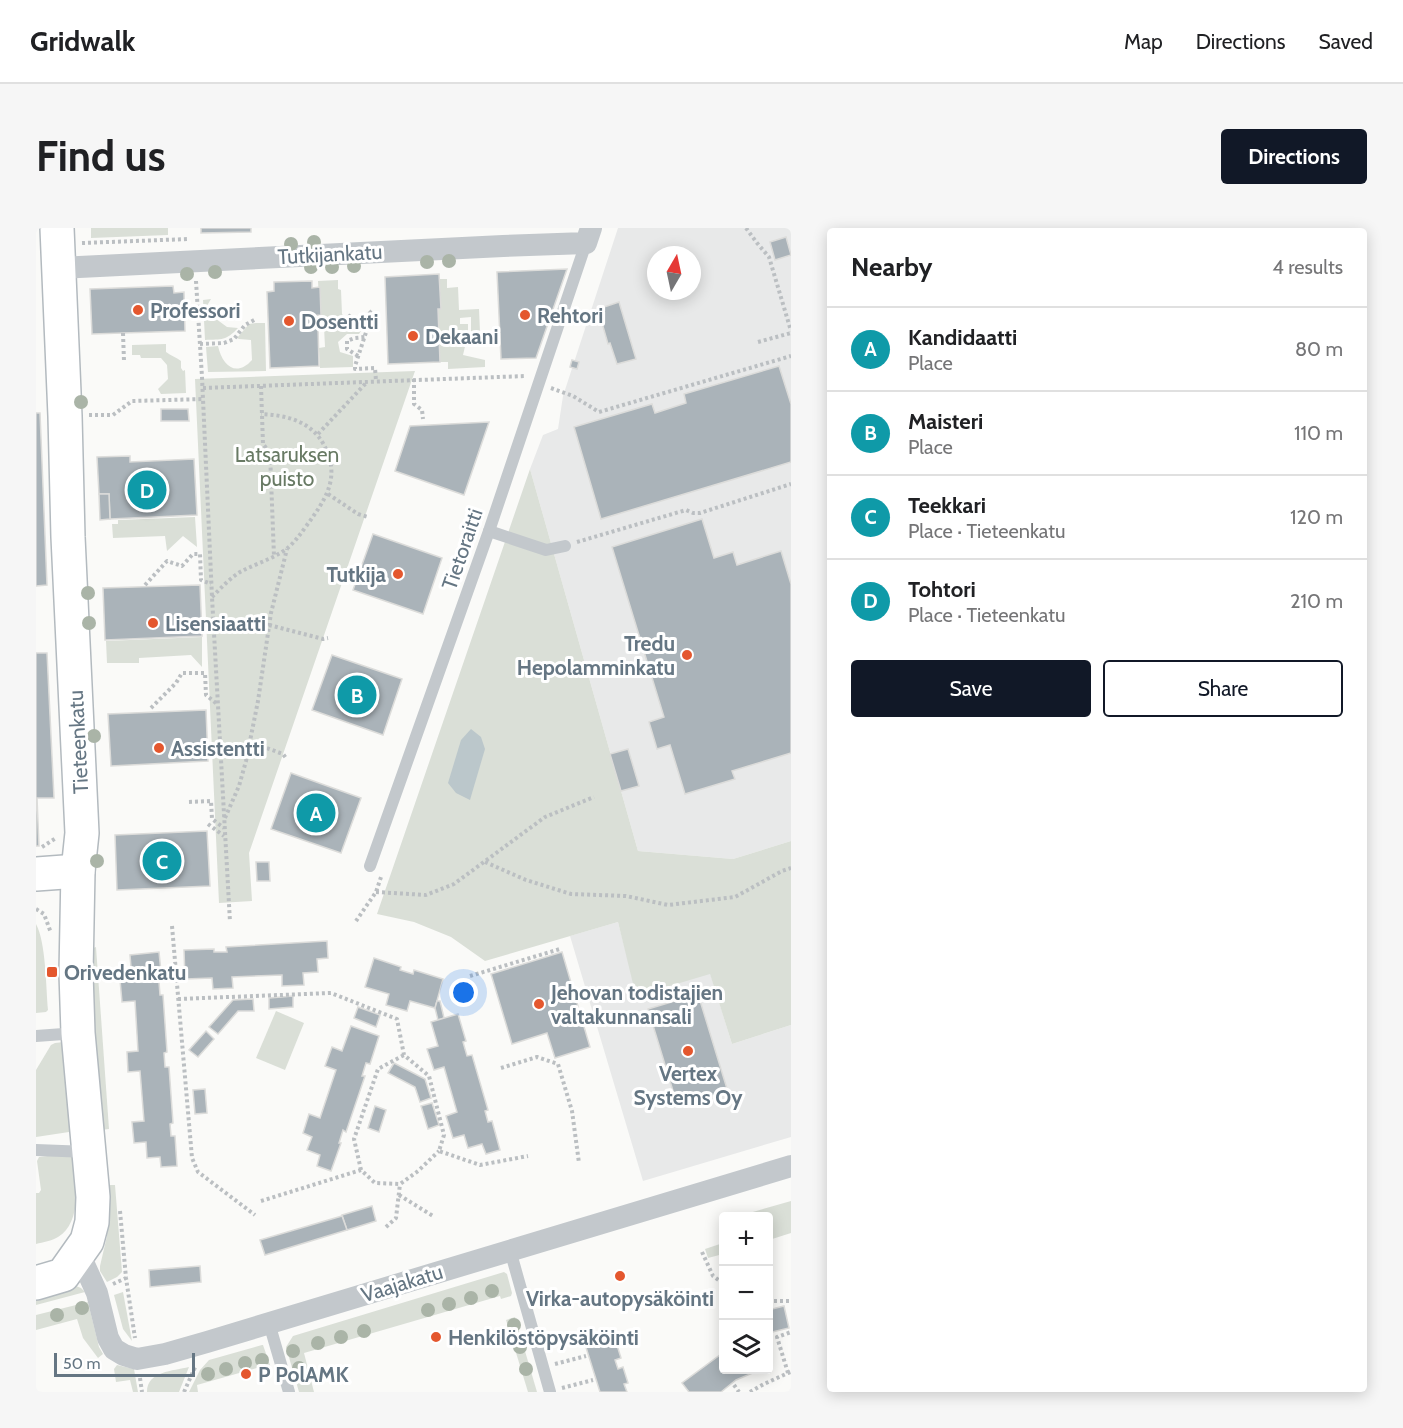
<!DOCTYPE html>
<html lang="en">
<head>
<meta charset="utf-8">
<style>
	body { margin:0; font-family:Cabin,sans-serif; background:#f6f6f6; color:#202124 }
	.controls { position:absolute; right:18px; bottom:18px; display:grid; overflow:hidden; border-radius:6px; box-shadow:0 3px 15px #0003 }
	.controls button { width:54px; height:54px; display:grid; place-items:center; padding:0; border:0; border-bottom:2px solid #e0e0e0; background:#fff; color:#202124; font:30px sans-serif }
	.compass { position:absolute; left:611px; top:18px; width:54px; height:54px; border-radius:50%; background:#fff; box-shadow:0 3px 15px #0003; rotate:9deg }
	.scale { position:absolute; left:18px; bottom:15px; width:141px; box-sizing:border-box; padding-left:6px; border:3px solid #657683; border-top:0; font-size:16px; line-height:21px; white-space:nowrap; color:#657683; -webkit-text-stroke:4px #fff; paint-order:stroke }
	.you { position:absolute; left:428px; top:765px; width:21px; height:21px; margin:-15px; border:4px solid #fff; border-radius:50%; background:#1a73e8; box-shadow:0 0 0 9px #1a73e833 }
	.badge { display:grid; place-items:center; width:39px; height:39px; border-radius:50%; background:#111827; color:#fff; font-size:20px; font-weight:700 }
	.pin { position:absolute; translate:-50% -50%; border:3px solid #fff; box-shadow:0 2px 6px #0006 }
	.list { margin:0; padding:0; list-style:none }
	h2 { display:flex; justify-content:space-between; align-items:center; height:78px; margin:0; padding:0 24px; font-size:26px }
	h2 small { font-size:20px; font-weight:400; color:#757577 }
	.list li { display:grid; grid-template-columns:39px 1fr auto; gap:18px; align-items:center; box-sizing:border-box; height:84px; padding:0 24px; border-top:2px solid #e0e0e0 }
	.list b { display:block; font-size:22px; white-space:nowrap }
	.list p { margin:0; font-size:20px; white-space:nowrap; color:#757577 }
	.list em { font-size:20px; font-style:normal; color:#757577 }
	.actions { display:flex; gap:12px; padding:18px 24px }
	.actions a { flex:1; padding:14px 0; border:2px solid #111827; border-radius:6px; text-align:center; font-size:21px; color:#111827 }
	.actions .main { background:#111827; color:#fff }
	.icon { flex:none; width:33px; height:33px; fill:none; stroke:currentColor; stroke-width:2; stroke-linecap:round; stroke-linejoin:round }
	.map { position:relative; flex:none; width:755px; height:1164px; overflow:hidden; border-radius:6px }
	header { display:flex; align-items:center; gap:36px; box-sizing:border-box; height:84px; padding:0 30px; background:#fff; border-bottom:2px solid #e0e0e0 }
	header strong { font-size:28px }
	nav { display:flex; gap:33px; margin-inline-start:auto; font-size:21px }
	.intro { display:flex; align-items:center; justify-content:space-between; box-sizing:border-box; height:144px; padding:0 36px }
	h1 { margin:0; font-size:42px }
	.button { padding:15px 27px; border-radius:6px; background:#111827; color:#fff; font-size:21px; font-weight:700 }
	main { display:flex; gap:36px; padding:0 36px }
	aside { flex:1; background:#fff; border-radius:6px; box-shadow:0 3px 15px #0003 }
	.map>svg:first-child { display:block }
</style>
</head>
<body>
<header>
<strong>Gridwalk</strong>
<nav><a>Map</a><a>Directions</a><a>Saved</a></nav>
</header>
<div class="intro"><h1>Find us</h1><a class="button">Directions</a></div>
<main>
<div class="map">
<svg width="755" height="1164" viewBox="0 0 755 1164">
	<rect width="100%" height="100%" fill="#fafaf8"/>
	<g fill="#e8e9e9" fill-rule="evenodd">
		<path d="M582,0h173v613l-58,18 -95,-8 -108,-382 13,-34 15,-6 5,-33zM620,27h36v36h-36z"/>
		<path d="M582,694l19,73 73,-22 22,71 59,-19v112l-148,44 -73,-245z"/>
	</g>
	<g fill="#dadfd7">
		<path d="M55,0h77v7l-77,3z"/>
		<path d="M403,51h8v9l11,-1 1,23 20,-1 1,23 -9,1v-16l-11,1v6h8v10l-5,21 22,5v7l-37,2v-7h-8l-2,-53h3z"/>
		<path d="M302,52v9l3,1 1,24 8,10 15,1 -6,9h-12l-9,8 2,10 13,4v11l-33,1 -1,-20 6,-1 -1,-20 -2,1 -1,-11 -1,-1 -2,-35z"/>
		<path d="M175,71l-6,10v5l7,2 15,11 11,1c-12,13 -16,11 -33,12l-2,-40z"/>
		<path d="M220,95h9l1,48 -58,1 -2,-25 12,-1c4,19 18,32 34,14l-1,-20 -12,-1 -2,-1 12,-14z"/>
		<path d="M130,116v8c5,4 10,5 15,9v7l2,3 2,-1 1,23 -25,1 -3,-5 10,-10 -1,-14 -6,-7h-20l-1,-3h-8v-10z"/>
		<path d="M379,143l-166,482 3,48 -33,2 -24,-524z"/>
		<path d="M494,241l108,382 95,8 58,-18v184l-59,19 -22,-70 -74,22 -18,-74 -133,39 -34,-24 -37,-15 -37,-8z"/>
		<path d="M159,289l2,30 -14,-11 -16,15 -2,-15 -52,2 -1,-14h6v-4z"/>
		<path d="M166,409v30l-11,-12 -52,3v5h-32l-1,-22z"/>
		<path d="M0,696c10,18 10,64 12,86l-2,2 -10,1z"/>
		<path d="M60,719l13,182 -8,1 -13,-180z"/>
		<path d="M240,783l28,12 -19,47 -29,-12z"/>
		<path d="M28,814l8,88 -3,2 -33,5v-67l15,-25 4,-2z"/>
		<path d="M36,925l3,1c1,23 8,69 -17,83 -6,4 -15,5 -22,7v-51h3l2,-3 -4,-29 2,-4z"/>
		<path d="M71,957h8l7,87 -5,5 -10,5 -7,-11v-5l7,-30 1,-23z"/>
		<path d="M755,973v32l-22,7 -1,-24h-29z"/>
		<path d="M687,1015v11l-15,4 -3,-9z"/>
		<path d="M468,1044l3,2 5,19 -1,3 -10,3 -1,-3 -196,57 10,39h-15l-13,-45 7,-11z"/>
		<path d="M35,1056l10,4 4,4 -49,13v-12z"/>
		<path d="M87,1064l9,49 -9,-12 -9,-34z"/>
		<path d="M52,1074l11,45 4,7 -5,4 -15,-20 -6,-19 -41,11v-15z"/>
		<path d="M479,1089l22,75h-9l-22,-72z"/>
		<path d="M226,1117h1l9,26 -1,5 -10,5 -4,-13 -60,17 1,7h-9l11,-22 9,-10z"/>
		<path d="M81,1137l17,4 4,23h-5l-3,-12 -14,2 -2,-13z"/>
		<path d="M153,1139l-10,25h-32c0,-21 26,-21 42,-25z"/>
	</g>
	<path fill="#bbc7cb" d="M435,501l10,8 4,12 -15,51 -14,-7 -8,-10 13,-43z"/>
	<g fill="#aab3b9" stroke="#dcdcda" stroke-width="1.5">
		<path d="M165,0h50v4l-50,1z"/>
		<path d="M750,9l5,18 -16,5 -5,-18z"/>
		<path d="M531,41l-31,89 -35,1 -4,-87z"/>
		<path d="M403,46l2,35h-3l2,53 -52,2 -3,-87z"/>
		<path d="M276,53v7l8,-1 1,28 -11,1 1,11h7l1,39 -49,2 -3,-76 7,-1v-9z"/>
		<path d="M137,58l1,7 10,-1 1,39 -93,3 -2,-45z"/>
		<path d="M583,74l17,57 -19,5 -7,-21 -2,1 -10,-35z"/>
		<path d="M536,132l7,2 -2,7 -7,-2z"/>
		<path d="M743,138l12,38v58l-190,57 -27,-92 78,-23 3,9 31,-10 -2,-9z"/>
		<path d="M125,181h27l1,12h-28z"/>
		<path d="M0,185h4l7,172 -11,1z"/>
		<path d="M453,194l-25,73 -69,-24 15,-45z"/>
		<path d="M94,228v6l64,-3 3,56 -87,4 -1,-25h-10l-2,-37z"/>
		<path d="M63,266h10l1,25 -10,1z"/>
		<path d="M666,291l12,39 19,-6 4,13 44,-14 10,33v169l-59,18 3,8 -50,15 -15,-49 -13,4 -8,-27 15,-5 -52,-170z"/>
		<path d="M337,306l69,24 -19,56 -70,-24z"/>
		<path d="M164,357l2,51 -97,4 -2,-52z"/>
		<path d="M0,425h11l7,145h-17l2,48h-3z"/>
		<path d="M296,427l70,24 -19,56 -71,-25z"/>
		<path d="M170,482l2,51 -97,5 -3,-52z"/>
		<path d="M592,521l11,37 -18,5 -11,-37z"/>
		<path d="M255,545l70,25 -20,55 -70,-24z"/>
		<path d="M171,603l3,55 -93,4 -2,-55z"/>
		<path d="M220,634h13l1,19h-13z"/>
		<path d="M291,713l1,17 -11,1 1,13 -15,1 1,12 -22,1v-11l-50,2 1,11 -20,1 -1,-11 -27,1 -1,-29 30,-1v3h13l-1,-5z"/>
		<path d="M123,724l3,30h-3l1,13h3l4,57 -3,1 1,14h4l4,56 -3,1 1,12h4l2,30 -16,1 -1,-10 -13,1 -1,-16 -12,1 -2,-21 12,-1 -4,-50 -12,1 -1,-20 11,-1 -3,-50 -13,1 -2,-22 12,-1 -2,-24z"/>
		<path d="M526,724l28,95 -35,11 -8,-25 -35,11 -21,-70z"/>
		<path d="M338,730l27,9 -1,3 13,4 1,-4 29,9 -8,29 -25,-7 -3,10 -21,-6 3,-11 -24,-7z"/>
		<path d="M662,766l30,98 -18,5 -1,-2 -32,9 -29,-95z"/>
		<path d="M257,768v11l-24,2v-11z"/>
		<path d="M217,771l1,12h-16l-20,23 -9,-7 24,-27z"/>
		<path d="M401,773h3l4,17 -6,2 -3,-12z"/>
		<path d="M322,779l22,8 -4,12 -22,-9z"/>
		<path d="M422,786l8,27 -3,1 4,14 5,-1 16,55 -3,1 3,11 4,-1 8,29 -14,4 -4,-10 -14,4 -4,-13 -11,3 -7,-22 11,-4 -13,-45 -10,3 -7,-21 11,-3 -7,-24z"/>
		<path d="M315,798l28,10 -9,28 -4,-1 -4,13h3l-19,56 -3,-2 -4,13h2l-10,28 -14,-5 3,-11 -13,-5 5,-13 -9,-4 6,-19 11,4 16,-48 -11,-4 7,-19 10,4z"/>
		<path d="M170,803l8,8 -16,18 -9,-7z"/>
		<path d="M358,835l31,16 6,19 -11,4 -5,-15 -27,-14z"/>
		<path d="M169,861l2,24 -12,1 -2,-24z"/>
		<path d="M396,875l7,22 -11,4 -7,-23z"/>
		<path d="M339,878l11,4 -7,22 -11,-4z"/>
		<path d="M336,978l4,15 -29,9 -5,-15z"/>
		<path d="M306,988l5,14 -82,25 -5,-15z"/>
		<path d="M164,1038l1,16 -51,5 -1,-17z"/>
		<path d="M748,1078l5,22 -21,5v-23z"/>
		<path d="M570,1107l3,9 7,-2 5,16 -6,2 3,9 5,-2 5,16 -4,1 3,8h-27l-16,-51z"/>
		<path d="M688,1124v18h29l2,2 -19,8 -15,12h-32l-7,-9z"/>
	</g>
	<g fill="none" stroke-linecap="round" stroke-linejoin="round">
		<defs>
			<g id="secondary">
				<path d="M0,646l42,-3"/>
				<path d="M0,1055l27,-8 24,-34 5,-19 1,-25 -15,-164 -2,-60 2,-102 4,-38 -14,-296 -3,-121 -8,-188"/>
			</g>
		</defs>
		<use href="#secondary" stroke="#b3babf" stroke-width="36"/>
		<g stroke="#bbbfc2" stroke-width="4" stroke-dasharray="3 3" stroke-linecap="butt">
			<path d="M710,0l11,15 12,14 22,74"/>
			<path d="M46,15l107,-4"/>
			<path d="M160,53l6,96 10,220 18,325"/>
			<path d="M333,83l3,3 -17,52v3l20,-1 1,13"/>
			<path d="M312,87l8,6 13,2"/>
			<path d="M87,105l1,28"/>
			<path d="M722,114l33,-9"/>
			<path d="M164,116l24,-1 10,-4 11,-14 11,-6"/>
			<path d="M433,118l1,-11 19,-2"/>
			<path d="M322,128l-11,-7v-8l8,-3 10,-1"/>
			<path d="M378,151v25l8,6 1,9"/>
			<path d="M225,158l2,58 7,9 4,103"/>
			<path d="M167,160l323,-12"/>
			<path d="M515,160l22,8 26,16 192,-56"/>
			<path d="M53,187h24l19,-14 71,-2"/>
			<path d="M282,206l49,-52"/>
			<path d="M292,266l30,20 10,3"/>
			<path d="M541,314l109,-32 7,3h7l91,-29"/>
			<path d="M109,357l22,-24 15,5 11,-12h7l1,26 10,4"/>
			<path d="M176,369c9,-9 17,-18 28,-25 13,-7 29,-12 42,-20 11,-7 17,-16 25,-27 19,-26 34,-48 17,-80 -13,-24 -38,-30 -63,-31"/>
			<path d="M233,397l54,14 5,-1"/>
			<path d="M115,480l25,-25 6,-10h23l1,22 11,9"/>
			<path d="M214,514l33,12 3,4"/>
			<path d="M153,574l22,-1 1,18 12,9"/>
			<path d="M189,590l14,-32 7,-25 12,-60 13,-88 16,-64"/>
			<path d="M172,596l16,12"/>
			<path d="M6,619l14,-9"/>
			<path d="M449,634l41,18 45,14 55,2 42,9 67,-8 47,-26 9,-3"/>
			<path d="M340,664l50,3 28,-11 91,-67 49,-20"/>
			<path d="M0,681l8,5 7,19"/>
			<path d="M320,693l20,-29 5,-15"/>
			<path d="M136,698l20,232 6,14 57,43"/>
			<path d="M434,748l90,-27"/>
			<path d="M142,771l153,-6 66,26 7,36 25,21 15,59 -5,16 41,14 48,-9"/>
			<path d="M465,840l36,-11 21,7 14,47 7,52"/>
			<path d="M325,942l-7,-31 24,-70 26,-14"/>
			<path d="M363,967l34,21"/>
			<path d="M225,973l100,-31 14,13 25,1 18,-13 21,-20"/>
			<path d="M84,983l6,67 9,60"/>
			<path d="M350,999l10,-9 4,-34"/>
			<path d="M666,1024l11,24 11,8"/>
			<path d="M77,1056l13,-6"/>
			<path d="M732,1073h23"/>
			<path d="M519,1136l31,-8"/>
			<path d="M752,1145l-11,-36 14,-5"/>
			<path d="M104,1150l2,14"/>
			<path d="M698,1157l5,7"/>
			<path d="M526,1160l31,-8"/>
			<path d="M148,1164l12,-27"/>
			<path d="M714,1164l14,-8 24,-11 3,-1"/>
		</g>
		<g stroke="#c3c8cc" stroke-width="12">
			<path d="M453,303l57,19 19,-4"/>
			<path d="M334,638l119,-335 97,-288"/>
			<path d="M0,808l41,-3"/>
			<path d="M0,922l52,2"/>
			<path d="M474,1022l40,142"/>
			<path d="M233,1095l20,69"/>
		</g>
		<g stroke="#c3c8cc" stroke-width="22">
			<path d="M23,40l444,-22 83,-3 5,-15"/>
			<path d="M42,1023l19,42 11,45 6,11 10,6 13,4 28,-5 42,-12 584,-176"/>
		</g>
		<use href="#secondary" stroke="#fff" stroke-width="33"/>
	</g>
	<g fill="#aab4a7">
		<circle cx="278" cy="14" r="7"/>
		<circle cx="255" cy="16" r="7"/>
		<circle cx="413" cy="33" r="7"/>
		<circle cx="391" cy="34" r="7"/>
		<circle cx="318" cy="38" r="7"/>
		<circle cx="275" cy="39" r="7"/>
		<circle cx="296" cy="39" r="7"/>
		<circle cx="179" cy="44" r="7"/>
		<circle cx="151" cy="46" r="7"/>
		<circle cx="45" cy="174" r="7"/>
		<circle cx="52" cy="365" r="7"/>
		<circle cx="53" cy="395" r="7"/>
		<circle cx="58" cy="508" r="7"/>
		<circle cx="61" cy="633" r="7"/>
		<circle cx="456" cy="1063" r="7"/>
		<circle cx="435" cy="1070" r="7"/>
		<circle cx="413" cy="1076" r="7"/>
		<circle cx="46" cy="1080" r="7"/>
		<circle cx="392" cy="1082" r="7"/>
		<circle cx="21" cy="1087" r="7"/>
		<circle cx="478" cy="1097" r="7"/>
		<circle cx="328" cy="1103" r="7"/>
		<circle cx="305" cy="1109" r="7"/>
		<circle cx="282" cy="1115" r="7"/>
		<circle cx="484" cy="1119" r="7"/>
		<circle cx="257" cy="1123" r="7"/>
		<circle cx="226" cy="1132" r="7"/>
		<circle cx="209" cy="1135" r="7"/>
		<circle cx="263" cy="1140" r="7"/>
		<circle cx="190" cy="1141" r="7"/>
		<circle cx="490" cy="1141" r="7"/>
		<circle cx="172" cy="1146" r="7"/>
	</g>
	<g fill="#e4572e" stroke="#fff" stroke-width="2">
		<circle cx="102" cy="82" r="6"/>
		<circle cx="489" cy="87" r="6"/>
		<circle cx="253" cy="93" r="6"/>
		<circle cx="377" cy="108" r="6"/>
		<circle cx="362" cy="346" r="6"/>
		<circle cx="117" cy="395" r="6"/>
		<circle cx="651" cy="427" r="6"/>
		<circle cx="123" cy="520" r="6"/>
		<rect x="10" y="738" width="12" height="12" rx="3"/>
		<circle cx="503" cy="776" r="6"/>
		<circle cx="652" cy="823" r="6"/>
		<circle cx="584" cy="1048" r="6"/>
		<circle cx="400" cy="1109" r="6"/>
		<circle cx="210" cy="1146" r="6"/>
	</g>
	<g text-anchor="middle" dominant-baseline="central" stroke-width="6" stroke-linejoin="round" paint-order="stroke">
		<g font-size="21" fill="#657683" stroke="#fff">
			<text transform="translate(294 26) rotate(-3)">Tutkijankatu</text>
			<text transform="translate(426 321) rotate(-71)">Tietoraitti</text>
			<text transform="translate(42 514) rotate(-93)">Tieteenkatu</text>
			<text transform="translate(366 1055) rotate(-17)">Vaajakatu</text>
		</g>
		<g font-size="21" font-weight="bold" fill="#657683" stroke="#fff" text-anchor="start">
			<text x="114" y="82">Professori</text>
			<text x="501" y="87">Rehtori</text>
			<text x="265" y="93">Dosentti</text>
			<text x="389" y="108">Dekaani</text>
			<text x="350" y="346" text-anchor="end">Tutkija</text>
			<text x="129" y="395">Lisensiaatti</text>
			<text x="639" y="415" text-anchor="end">Tredu<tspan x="639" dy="24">Hepolamminkatu</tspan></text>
			<text x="135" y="520">Assistentti</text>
			<text x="28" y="744">Orivedenkatu</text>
			<text x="515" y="764">Jehovan todistajien<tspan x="515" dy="24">valtakunnansali</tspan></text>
			<text x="652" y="845" text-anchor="middle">Vertex<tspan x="652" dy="24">Systems Oy</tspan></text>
			<text x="584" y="1070" text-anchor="middle">Virka-autopysäköinti</text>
			<text x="412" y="1109">Henkilöstöpysäköinti</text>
			<text x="222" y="1146">P PolAMK</text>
		</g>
		<g font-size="21" fill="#687a64" stroke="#fff">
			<text x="251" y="226">Latsaruksen<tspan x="251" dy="24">puisto</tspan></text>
		</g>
	</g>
</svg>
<div class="controls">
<button>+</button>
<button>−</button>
<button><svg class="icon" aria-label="layers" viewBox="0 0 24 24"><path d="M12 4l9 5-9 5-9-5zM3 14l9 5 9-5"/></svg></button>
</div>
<svg class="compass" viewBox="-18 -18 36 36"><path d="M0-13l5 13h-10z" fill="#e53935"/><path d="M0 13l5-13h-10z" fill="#757577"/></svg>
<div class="scale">50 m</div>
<div class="you"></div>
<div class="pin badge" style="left:280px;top:585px;background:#0f9aa8">A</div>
<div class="pin badge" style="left:321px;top:467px;background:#0f9aa8">B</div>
<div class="pin badge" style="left:126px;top:633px;background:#0f9aa8">C</div>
<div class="pin badge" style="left:111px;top:262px;background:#0f9aa8">D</div>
</div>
<aside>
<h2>Nearby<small>4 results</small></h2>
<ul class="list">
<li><span class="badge" style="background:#0f9aa8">A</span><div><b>Kandidaatti</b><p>Place</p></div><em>80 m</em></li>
<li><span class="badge" style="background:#0f9aa8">B</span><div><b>Maisteri</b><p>Place</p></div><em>110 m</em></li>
<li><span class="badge" style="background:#0f9aa8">C</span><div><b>Teekkari</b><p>Place · Tieteenkatu</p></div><em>120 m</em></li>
<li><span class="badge" style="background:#0f9aa8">D</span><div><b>Tohtori</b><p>Place · Tieteenkatu</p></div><em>210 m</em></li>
</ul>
<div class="actions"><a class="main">Save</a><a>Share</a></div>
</aside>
</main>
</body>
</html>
